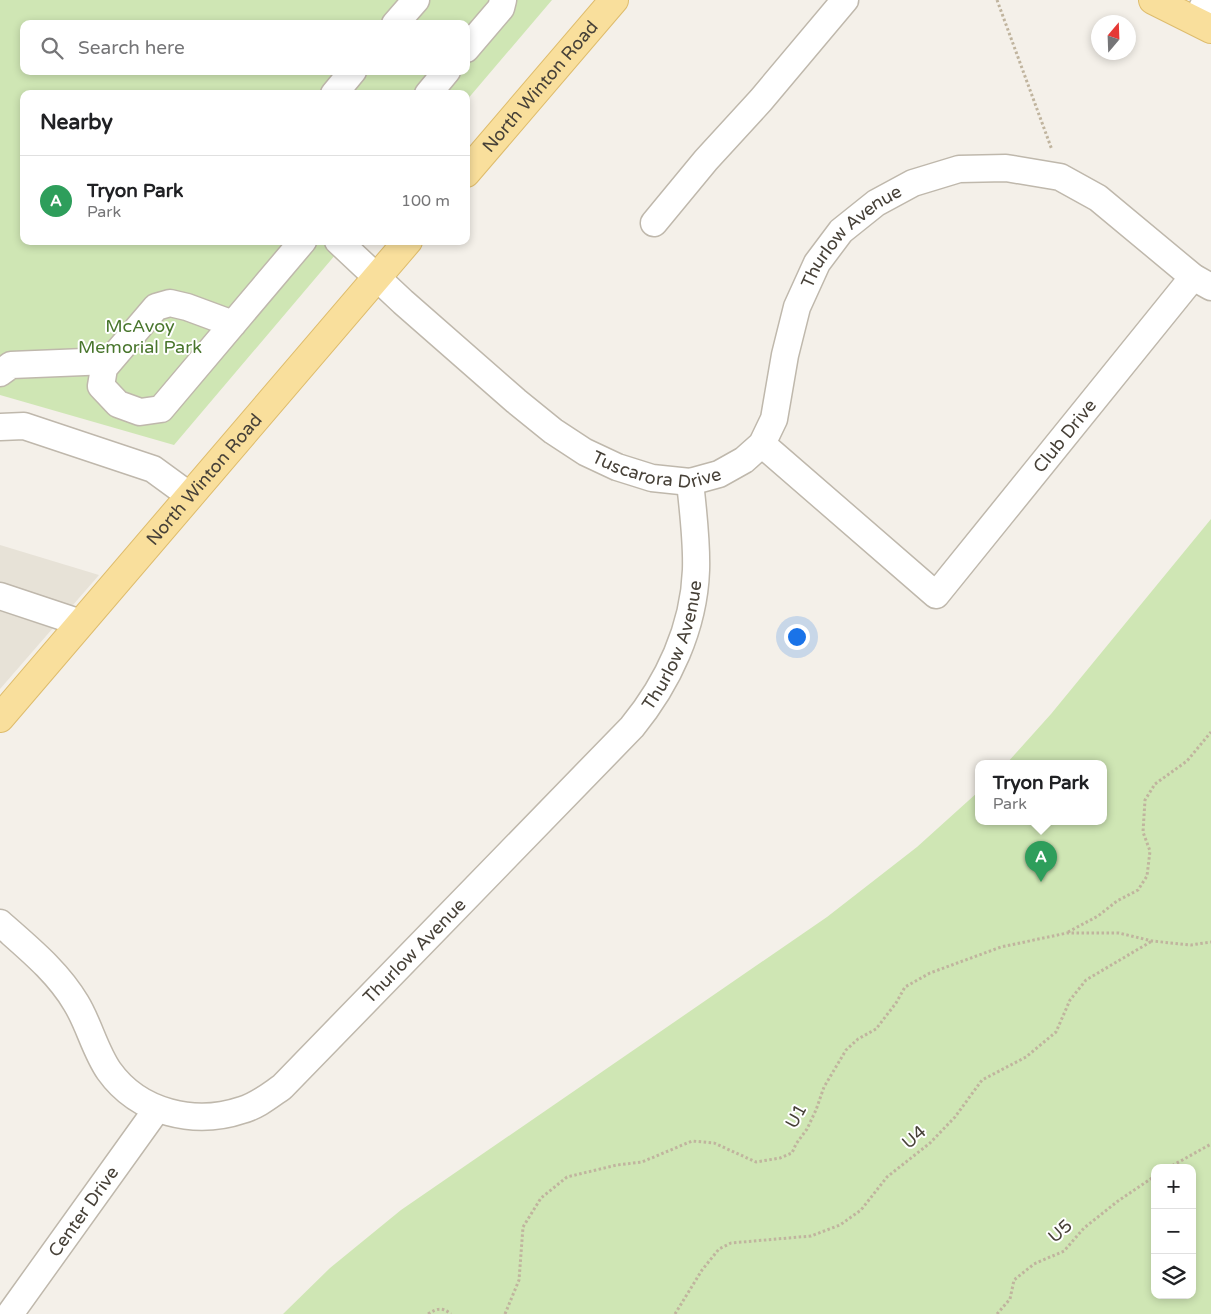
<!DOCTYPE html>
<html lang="en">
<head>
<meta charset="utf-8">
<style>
	body { margin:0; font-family:"Varela Round",sans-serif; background:#f2f2f2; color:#202124 }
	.controls { position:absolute; right:15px; bottom:15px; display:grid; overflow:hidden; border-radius:10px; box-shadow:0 2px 8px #0003 }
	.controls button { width:45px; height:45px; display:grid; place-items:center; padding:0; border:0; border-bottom:1px solid #e0e0e0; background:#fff; color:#202124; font:25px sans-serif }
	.compass { position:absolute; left:1091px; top:15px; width:45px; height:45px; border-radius:50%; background:#fff; box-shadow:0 2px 8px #0003; rotate:19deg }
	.you { position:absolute; left:796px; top:636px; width:18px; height:18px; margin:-12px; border:4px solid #fff; border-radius:50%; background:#1a73e8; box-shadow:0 0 0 8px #1a73e833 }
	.badge { display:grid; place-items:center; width:32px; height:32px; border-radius:50%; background:#ef4324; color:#fff; font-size:16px; font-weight:700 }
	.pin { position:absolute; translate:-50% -41px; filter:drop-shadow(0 1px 2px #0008) }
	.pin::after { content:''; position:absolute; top:26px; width:18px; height:15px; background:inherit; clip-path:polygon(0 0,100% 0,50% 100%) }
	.popup { position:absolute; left:975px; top:760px; width:132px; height:65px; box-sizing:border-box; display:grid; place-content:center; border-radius:10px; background:#fff; filter:drop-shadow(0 1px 4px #0005); font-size:16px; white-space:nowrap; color:#757577 }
	.popup b { font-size:19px; color:#202124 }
	.popup::after { content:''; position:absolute; left:50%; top:100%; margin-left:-10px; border:10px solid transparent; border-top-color:#fff }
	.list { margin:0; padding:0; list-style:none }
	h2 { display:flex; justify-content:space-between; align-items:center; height:65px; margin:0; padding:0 20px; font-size:21px }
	h2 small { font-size:16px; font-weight:400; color:#757577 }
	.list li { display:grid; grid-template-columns:32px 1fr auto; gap:15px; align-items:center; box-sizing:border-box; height:90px; padding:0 20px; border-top:1px solid #e0e0e0 }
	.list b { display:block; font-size:19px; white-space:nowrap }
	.list p { margin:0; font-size:16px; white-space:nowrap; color:#757577 }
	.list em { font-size:16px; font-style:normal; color:#757577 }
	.icon { flex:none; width:28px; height:28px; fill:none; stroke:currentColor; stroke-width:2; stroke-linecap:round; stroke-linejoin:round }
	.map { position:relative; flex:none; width:1211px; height:1314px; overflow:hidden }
	.search { position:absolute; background:#fff; box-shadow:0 2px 8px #0003; left:20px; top:20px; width:450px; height:55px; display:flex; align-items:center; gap:12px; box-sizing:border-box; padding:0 18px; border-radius:10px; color:#757577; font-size:19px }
	.panel { position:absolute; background:#fff; box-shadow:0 2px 8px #0003; left:20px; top:90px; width:450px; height:155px; border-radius:10px }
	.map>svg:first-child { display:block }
</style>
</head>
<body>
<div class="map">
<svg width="1211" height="1314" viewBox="0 0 1211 1314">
	<rect width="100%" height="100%" fill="#f4f0e9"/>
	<path fill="#e7e2d7" d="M0,545l99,30 -99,114z"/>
	<g fill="#cfe6b4" fill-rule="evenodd">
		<path d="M0,0h552l-86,101v-7h-442v147h323l-173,204 -174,-50zM24,24h442v47h-442z"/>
		<path d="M1211,519v795h-928l47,-46 71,-58 426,-293 90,-70 61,-55v29h126v-58h-97l44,-49zM1155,1168h37v127h-37z"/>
	</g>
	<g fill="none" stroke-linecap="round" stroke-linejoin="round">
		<defs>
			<g id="minor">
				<path d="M1196,21l10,-21"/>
				<path d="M395,24l21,-24"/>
				<path d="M466,49l35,-41 2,-8"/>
				<path d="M334,94l19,-23"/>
				<path d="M428,94l19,-23"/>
				<path d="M654,223l52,-63 55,-60 84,-100"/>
				<path id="s1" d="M338,241l65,61 113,99 37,30 32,21 32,15 35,11 38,4 29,-8 25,-14 18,-16 12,-25 11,-64 12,-48 20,-44 24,-32 35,-28 37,-20 46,-14 47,-1 54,9 38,21 95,79 18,10"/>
				<path d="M233,324l-46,-17 -17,-4 -14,4 -52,61 -3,18 17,18 22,8 21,-3 142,-168"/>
				<path d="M0,373l11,-8 98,-4"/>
				<path d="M0,427l24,-1 129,43 37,27"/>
				<path id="s2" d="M762,444l174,151 257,-318"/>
				<path d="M0,596l81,27"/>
				<path id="s3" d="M0,923c28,25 57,48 76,80 13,21 19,48 33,68 30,42 86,55 133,39 15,-4 27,-14 40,-23l350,-360c36,-44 62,-99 64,-157 1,-29 -3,-59 -6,-88"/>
				<path id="s4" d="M10,1314l147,-205"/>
			</g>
			<g id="major">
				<path d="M1153,0l58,29"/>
				<path id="s5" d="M466,173l148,-173"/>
				<path id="s6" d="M0,718l408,-477"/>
			</g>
		</defs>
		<use href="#minor" stroke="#bfb8ac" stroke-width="29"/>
		<use href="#major" stroke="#debc6c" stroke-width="30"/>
		<g stroke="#c0b49e" stroke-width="3" stroke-dasharray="2.5 2.5" stroke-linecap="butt">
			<path d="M997,0l55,150"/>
			<path d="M1068,932l30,-16 19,-15 21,-11 9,-14 3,-25 -7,-19 2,-32 10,-16 32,-23 24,-29"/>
			<path d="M1168,1168l43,-24"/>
			<path d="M428,1314c9,-6 14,-7 23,0"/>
			<path d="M505,1314l14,-34 4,-53 18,-29 26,-21 50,-12 25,-3 50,-21 22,2 42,19 24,-4 12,-5 4,-9 11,-15 9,-19 8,-23 22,-37 12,-11 18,-10 20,-26 9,-16 25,-14 71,-26 66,-14h52l33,8 39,4 20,-3"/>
			<path d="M675,1314l27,-44 17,-21 12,-6 80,-7 29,-11 21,-15 26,-33 43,-34 25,-26 27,-37 44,-23 30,-25 14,-32 16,-20 66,-39"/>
			<path d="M997,1314l13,-15 4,-19 20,-16 30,-13 20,-23 34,-27 37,-25"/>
		</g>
		<use href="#minor" stroke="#fff" stroke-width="26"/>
		<use href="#major" stroke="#f9df9c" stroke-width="28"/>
	</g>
	<g text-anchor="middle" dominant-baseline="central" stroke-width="4" stroke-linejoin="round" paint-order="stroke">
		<g font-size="18" fill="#474138" stroke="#fff">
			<text stroke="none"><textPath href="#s5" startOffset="114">North Winton Road</textPath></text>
			<text stroke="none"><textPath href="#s1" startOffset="752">Thurlow Avenue</textPath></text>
			<text stroke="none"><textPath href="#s2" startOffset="435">Club Drive</textPath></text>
			<text stroke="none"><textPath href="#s1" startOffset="401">Tuscarora Drive</textPath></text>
			<text stroke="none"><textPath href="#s6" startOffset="314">North Winton Road</textPath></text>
			<text stroke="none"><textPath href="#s3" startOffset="976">Thurlow Avenue</textPath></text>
			<text stroke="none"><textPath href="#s3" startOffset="571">Thurlow Avenue</textPath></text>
			<text transform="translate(796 1116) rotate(-61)">U1</text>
			<text transform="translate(914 1137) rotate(-41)">U4</text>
			<text stroke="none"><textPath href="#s4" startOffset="126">Center Drive</textPath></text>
			<text transform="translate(1060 1231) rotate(-42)">U5</text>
		</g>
		<g font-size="18" fill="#49762d" stroke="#fff">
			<text x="140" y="326">McAvoy<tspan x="140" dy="21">Memorial Park</tspan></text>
		</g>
	</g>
</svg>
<div class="controls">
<button>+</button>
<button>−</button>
<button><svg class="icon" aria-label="layers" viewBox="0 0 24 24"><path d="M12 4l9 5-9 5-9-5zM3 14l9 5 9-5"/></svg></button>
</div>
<svg class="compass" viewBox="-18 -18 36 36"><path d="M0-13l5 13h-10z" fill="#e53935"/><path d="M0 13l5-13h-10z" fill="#757577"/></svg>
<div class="you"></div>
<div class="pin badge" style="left:1041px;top:882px;background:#2e9e5b">A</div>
<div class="popup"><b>Tryon Park</b>Park</div>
<div class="search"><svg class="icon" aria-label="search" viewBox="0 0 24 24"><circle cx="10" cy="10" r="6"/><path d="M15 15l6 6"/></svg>Search here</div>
<section class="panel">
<h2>Nearby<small></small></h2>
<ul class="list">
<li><span class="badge" style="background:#2e9e5b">A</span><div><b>Tryon Park</b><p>Park</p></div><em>100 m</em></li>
</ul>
</section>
</div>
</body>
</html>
